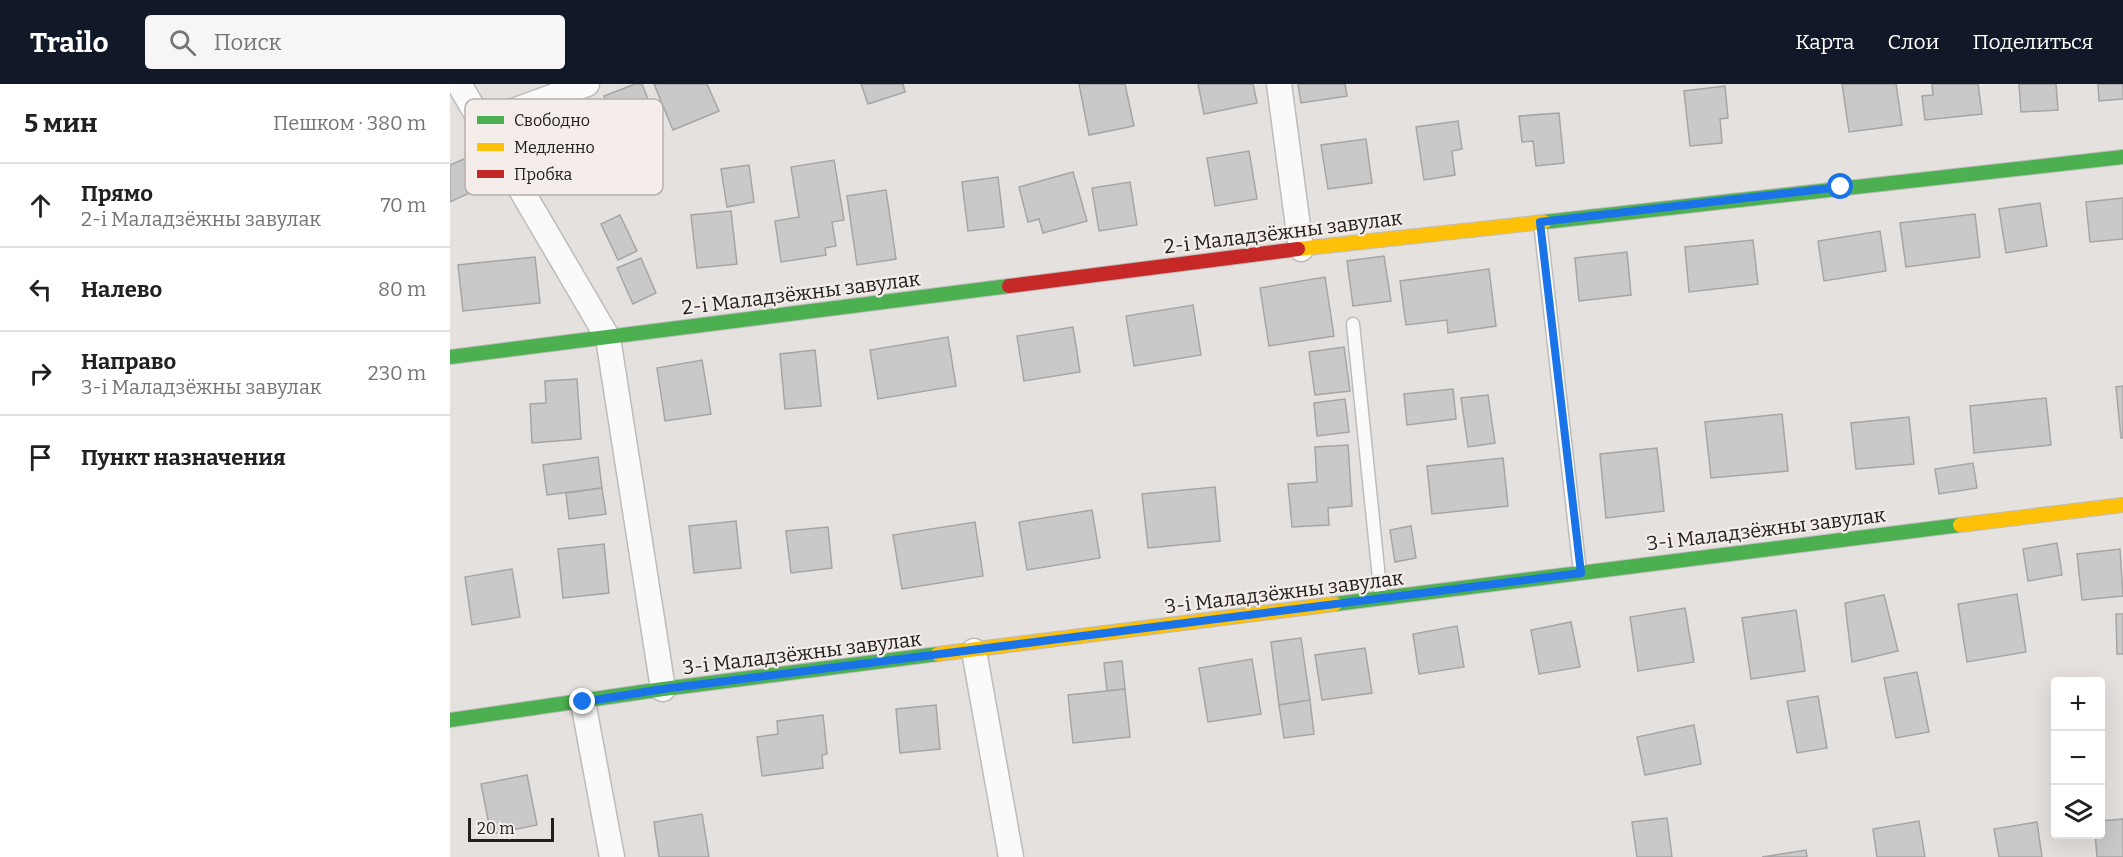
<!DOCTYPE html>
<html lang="ru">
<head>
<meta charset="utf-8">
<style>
	body { margin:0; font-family:Bitter,serif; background:#f6f6f6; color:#202124 }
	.controls { position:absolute; right:18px; bottom:18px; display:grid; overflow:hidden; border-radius:6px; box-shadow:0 6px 24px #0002 }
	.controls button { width:54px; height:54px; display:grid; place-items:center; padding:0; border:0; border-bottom:2px solid #e0e0e0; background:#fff; color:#202124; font:30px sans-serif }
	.scale { position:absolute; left:18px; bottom:15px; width:86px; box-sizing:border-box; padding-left:6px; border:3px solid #22201f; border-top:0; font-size:16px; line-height:21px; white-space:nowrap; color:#22201f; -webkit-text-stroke:4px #f4ede9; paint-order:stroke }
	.stop { position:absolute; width:18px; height:18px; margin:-14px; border:4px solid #1a73e8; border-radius:50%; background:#fff }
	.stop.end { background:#1a73e8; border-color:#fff; box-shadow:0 2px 6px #0008 }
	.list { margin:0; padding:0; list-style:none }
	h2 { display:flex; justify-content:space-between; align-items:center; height:78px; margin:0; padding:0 24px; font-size:26px }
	h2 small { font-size:20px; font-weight:400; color:#757577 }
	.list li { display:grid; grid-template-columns:39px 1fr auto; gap:18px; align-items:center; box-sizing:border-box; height:84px; padding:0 24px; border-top:2px solid #e0e0e0 }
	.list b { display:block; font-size:22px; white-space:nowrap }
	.list p { margin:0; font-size:20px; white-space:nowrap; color:#757577 }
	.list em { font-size:20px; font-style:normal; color:#757577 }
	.icon { flex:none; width:33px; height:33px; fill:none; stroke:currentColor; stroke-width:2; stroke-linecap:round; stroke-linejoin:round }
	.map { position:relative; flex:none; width:1673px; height:773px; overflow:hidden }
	header { display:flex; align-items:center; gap:36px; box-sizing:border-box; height:84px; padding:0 30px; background:#111827; color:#fff }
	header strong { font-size:28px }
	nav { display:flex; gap:33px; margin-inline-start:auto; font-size:21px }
	.search { width:420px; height:54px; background:#f6f6f6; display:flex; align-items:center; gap:15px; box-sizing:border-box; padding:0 21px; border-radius:6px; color:#757577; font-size:22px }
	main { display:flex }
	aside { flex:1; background:#fff }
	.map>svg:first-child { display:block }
</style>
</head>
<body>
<header>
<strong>Trailo</strong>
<div class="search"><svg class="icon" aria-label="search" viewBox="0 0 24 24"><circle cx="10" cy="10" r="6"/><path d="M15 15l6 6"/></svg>Поиск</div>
<nav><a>Карта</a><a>Слои</a><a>Поделиться</a></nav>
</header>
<main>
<aside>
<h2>5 мин<small>Пешком · 380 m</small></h2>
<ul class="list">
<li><svg class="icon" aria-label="ahead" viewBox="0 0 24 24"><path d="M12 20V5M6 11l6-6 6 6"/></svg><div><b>Прямо</b><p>2-і Маладзёжны завулак</p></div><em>70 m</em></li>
<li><svg class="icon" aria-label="left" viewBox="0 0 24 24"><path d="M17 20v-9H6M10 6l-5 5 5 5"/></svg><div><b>Налево</b></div><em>80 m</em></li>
<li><svg class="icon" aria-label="right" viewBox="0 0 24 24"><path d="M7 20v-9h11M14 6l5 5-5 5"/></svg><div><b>Направо</b><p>3-і Маладзёжны завулак</p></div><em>230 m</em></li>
<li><svg class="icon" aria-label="arrive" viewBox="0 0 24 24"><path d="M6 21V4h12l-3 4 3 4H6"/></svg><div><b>Пункт назначения</b></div></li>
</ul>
</aside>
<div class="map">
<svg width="1673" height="773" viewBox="0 0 1673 773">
	<rect width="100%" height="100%" fill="#e4e1df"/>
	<g fill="#cac9c9" stroke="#a6a5a5" stroke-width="1.5">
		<path d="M185,0h7l11,28 -38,14 -11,-30z"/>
		<path d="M204,0h53l12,27 -46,19z"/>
		<path d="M411,0h42l2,8 -37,12z"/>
		<path d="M629,0h46l9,42 -45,9z"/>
		<path d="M748,0h55l4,19 -53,11z"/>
		<path d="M848,0h47l2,12 -46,7z"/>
		<path d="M1392,0h54l6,41 -53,7z"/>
		<path d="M1482,0h46l4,30 -57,6 -3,-24 11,-1z"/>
		<path d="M1569,0h37l2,26 -37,2z"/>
		<path d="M1648,0h25v15l-24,2z"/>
		<path d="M1275,2l3,32 -8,1 2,24 -32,3 -6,-55z"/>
		<path d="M1109,29l5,50 -28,3 -3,-25 -11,1 -3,-26z"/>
		<path d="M1008,37l4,28 -10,2 3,24 -31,5 -8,-53z"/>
		<path d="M916,55l6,44 -44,6 -7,-44z"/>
		<path d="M799,67l8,48 -42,7 -8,-48z"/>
		<path d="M14,75l14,30 -28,13v-37z"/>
		<path d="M384,76l10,60 -12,2 4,24 -11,2 1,7 -45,7 -6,-41 24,-4 -8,-50z"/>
		<path d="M299,81l5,37 -27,5 -6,-38z"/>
		<path d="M623,88l14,49 -44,12 -4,-14 -11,3 -9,-35z"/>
		<path d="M548,93l6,50 -36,4 -6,-49z"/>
		<path d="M680,98l7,43 -38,6 -7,-43z"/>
		<path d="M436,106l10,69 -39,6 -10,-69z"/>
		<path d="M1673,114v41l-33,3 -4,-40z"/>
		<path d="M1590,119l7,43 -41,7 -7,-44z"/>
		<path d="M281,127l6,53 -40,4 -6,-53z"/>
		<path d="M1525,130l5,43 -74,10 -6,-44z"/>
		<path d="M170,131l17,36 -19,9 -17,-36z"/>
		<path d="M1430,147l6,40 -62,10 -6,-40z"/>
		<path d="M1303,156l5,44 -69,8 -4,-45z"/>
		<path d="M1177,168l4,43 -52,6 -4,-43z"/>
		<path d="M934,172l7,45 -38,5 -6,-45z"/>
		<path d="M85,173l5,46 -77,8 -5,-46z"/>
		<path d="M191,174l15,35 -23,11 -16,-36z"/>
		<path d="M1039,185l7,57 -48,7 -1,-13 -41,5 -6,-44z"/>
		<path d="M875,193l9,59 -65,10 -9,-58z"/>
		<path d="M743,221l8,50 -67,11 -8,-50z"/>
		<path d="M623,243l7,45 -56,9 -7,-45z"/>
		<path d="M498,253l8,49 -78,13 -8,-49z"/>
		<path d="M894,263l6,44 -35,4 -6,-43z"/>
		<path d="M365,266l6,56 -36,3 -5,-55z"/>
		<path d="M252,276l9,54 -46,7 -8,-53z"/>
		<path d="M127,295l4,60 -49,4 -2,-39 16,-1 -1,-22z"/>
		<path d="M1673,302v52h-2l-5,-51z"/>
		<path d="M1003,305l3,30 -49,6 -3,-31z"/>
		<path d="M1038,311l7,48 -27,4 -7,-49z"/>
		<path d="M1596,314l5,47 -77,8 -4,-47z"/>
		<path d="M895,315l4,33 -32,4 -3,-33z"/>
		<path d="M1332,330l6,57 -77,7 -6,-56z"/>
		<path d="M1459,333l5,47 -58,5 -5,-46z"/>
		<path d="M898,361l4,61 -24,2 1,17 -37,2 -4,-43 29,-2 -2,-35z"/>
		<path d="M1207,364l7,63 -58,7 -6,-64z"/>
		<path d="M148,373l4,31 -55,7 -4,-30z"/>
		<path d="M1053,374l5,48 -76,8 -5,-48z"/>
		<path d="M1523,379l4,25 -38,6 -4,-25z"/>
		<path d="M765,403l5,54 -72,7 -6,-54z"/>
		<path d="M152,404l4,26 -37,5 -3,-26z"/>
		<path d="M642,426l8,48 -73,12 -8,-48z"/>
		<path d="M286,437l5,47 -47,5 -5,-47z"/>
		<path d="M525,438l8,54 -81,13 -9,-54z"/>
		<path d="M961,442l5,32 -21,4 -5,-32z"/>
		<path d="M378,443l4,41 -41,5 -5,-42z"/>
		<path d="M1607,459l5,32 -34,6 -5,-32z"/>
		<path d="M154,460l5,49 -46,5 -5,-49z"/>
		<path d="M1670,465l3,47 -41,4 -5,-46z"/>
		<path d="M62,485l8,48 -48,8 -7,-48z"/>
		<path d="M1567,510l9,58 -59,10 -9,-58z"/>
		<path d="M1434,511l14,56 -46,11 -7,-59z"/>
		<path d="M1235,524l9,54 -56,9 -8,-54z"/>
		<path d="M1346,526l9,61 -54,8 -9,-61z"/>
		<path d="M1666,530h7v40h-6z"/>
		<path d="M1121,538l9,45 -41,7 -8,-44z"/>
		<path d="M1007,542l7,41 -45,7 -6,-40z"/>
		<path d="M851,554l9,62 -31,5 -8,-63z"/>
		<path d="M915,564l7,45 -50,7 -7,-45z"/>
		<path d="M802,575l9,55 -53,8 -9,-54z"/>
		<path d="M672,577l3,28 -18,2 -3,-28z"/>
		<path d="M1467,588l12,60 -33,6 -12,-60z"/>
		<path d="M675,605l5,48 -57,6 -5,-48z"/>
		<path d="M1368,612l9,52 -30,5 -10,-52z"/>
		<path d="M860,616l4,34 -30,4 -5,-33z"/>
		<path d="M486,621l4,44 -40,4 -4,-44z"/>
		<path d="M373,631l4,39 -5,1 1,13 -61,8 -5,-39 21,-3 -1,-13z"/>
		<path d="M1244,641l7,39 -56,11 -8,-38z"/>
		<path d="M77,691l10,50 -46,9 -10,-50z"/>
		<path d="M252,730l7,43h-50l-5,-35z"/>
		<path d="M1217,734l5,39h-35l-5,-35z"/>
		<path d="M1673,735v38h-26l-2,-23h5v-13z"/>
		<path d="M1469,737l6,36h-48l-4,-28z"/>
		<path d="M1587,738l5,35h-43l-5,-28z"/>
		<path d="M1356,766l1,7h-45z"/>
	</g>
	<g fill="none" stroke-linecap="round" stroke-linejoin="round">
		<defs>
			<g id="lane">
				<path d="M1090,138l40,350"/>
				<path d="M903,240l28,274"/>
			</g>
			<g id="street">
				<path d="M9,0l149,254 55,351"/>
				<path d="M829,0l22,165"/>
				<path d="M33,38l104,-38"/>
				<path d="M524,567l37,206"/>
				<path d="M133,618l29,155"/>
			</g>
			<g id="fast">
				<path d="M1094,138l579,-65"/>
				<path d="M0,273l559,-71"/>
				<path d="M885,520l625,-79"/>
				<path d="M0,636l213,-31 275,-35"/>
			</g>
			<g id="slow">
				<path d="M848,165l246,-27"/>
				<path d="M1510,441l163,-20"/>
				<path d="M488,570l397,-50"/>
			</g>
			<path id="jam" d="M559,202l289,-37"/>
		</defs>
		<use href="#lane" stroke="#bebcba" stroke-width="15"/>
		<use href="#street" stroke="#bebcba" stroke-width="27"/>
		<use href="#fast" stroke="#bebcba" stroke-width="16"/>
		<use href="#slow" stroke="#bebcba" stroke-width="16"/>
		<use href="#jam" stroke="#bebcba" stroke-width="16"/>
		<use href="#lane" stroke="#fbfafa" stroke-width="12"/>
		<use href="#street" stroke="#fbfafa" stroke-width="24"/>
		<use href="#fast" stroke="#4caf50" stroke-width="14"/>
		<use href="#slow" stroke="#ffc107" stroke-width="14"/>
		<use href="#jam" stroke="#c62828" stroke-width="14"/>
	</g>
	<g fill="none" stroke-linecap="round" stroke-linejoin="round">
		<path stroke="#1a73e8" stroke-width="8" d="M133,618l80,-13 918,-116 -41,-351 301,-35"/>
	</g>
	<g text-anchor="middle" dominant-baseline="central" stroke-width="4.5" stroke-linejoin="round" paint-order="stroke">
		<g font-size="20" fill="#22201f" stroke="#f4ede9">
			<text transform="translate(833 148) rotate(-7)">2-і Маладзёжны завулак</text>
			<text transform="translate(351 209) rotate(-7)">2-і Маладзёжны завулак</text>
			<text transform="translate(1316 445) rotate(-7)">3-і Маладзёжны завулак</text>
			<text transform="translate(834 508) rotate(-7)">3-і Маладзёжны завулак</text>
			<text transform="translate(352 569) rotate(-7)">3-і Маладзёжны завулак</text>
		</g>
	</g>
	<rect x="15" y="15" width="198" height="96" rx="9" fill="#f4ede9" stroke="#b5b0ac" stroke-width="1.5"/>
	<rect x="27" y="32" width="27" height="8" fill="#4caf50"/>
	<rect x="27" y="59" width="27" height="8" fill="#ffc107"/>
	<rect x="27" y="86" width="27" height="8" fill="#c62828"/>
	<g font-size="16" fill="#22201f">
		<text x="64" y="42">Свободно</text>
		<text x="64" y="69">Медленно</text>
		<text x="64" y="96">Пробка</text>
	</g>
</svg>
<div class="controls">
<button>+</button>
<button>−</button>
<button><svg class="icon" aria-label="layers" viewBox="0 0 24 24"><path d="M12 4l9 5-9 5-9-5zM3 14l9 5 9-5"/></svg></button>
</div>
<div class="scale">20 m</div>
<div class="stop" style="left:1391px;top:103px"></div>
<div class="stop end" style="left:133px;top:618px"></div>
</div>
</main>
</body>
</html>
